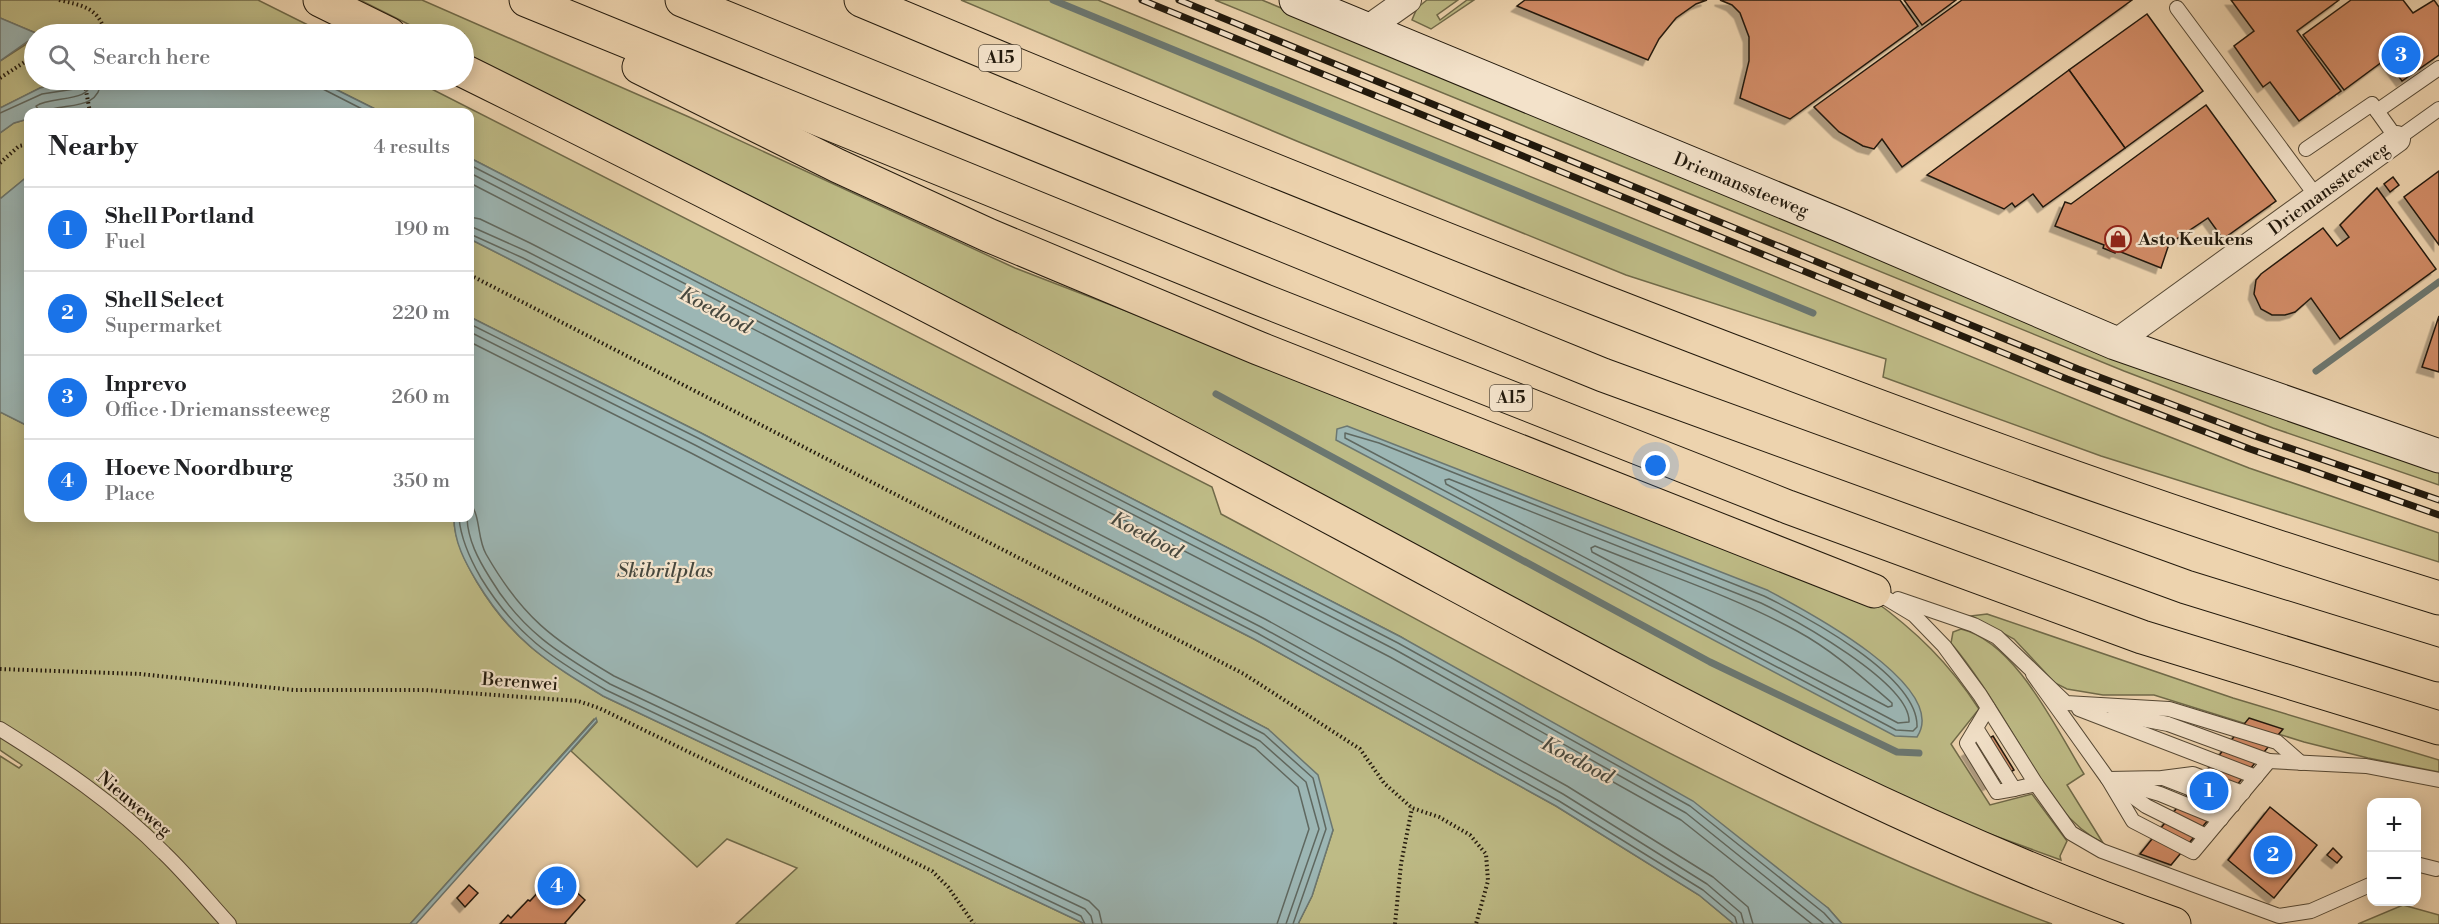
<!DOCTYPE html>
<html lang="en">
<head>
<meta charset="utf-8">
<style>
	body { margin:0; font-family:"Libre Bodoni",serif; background:#f2f2f2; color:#202124 }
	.controls { position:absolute; right:18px; bottom:18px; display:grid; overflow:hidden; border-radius:12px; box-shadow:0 3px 15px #0003 }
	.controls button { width:54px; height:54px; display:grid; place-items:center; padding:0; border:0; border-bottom:2px solid #e0e0e0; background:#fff; color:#202124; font:30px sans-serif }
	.you { position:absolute; left:1656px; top:466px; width:21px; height:21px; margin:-15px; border:4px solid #fff; border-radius:50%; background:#1a73e8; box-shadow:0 0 0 9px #1a73e833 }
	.badge { display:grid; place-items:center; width:39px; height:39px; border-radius:50%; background:#1a73e8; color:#fff; font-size:20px; font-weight:700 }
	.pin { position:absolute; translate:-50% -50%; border:3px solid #fff; box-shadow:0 2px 6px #0006 }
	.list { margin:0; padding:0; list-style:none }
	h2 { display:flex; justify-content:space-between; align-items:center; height:78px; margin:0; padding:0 24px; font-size:26px }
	h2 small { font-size:20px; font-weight:400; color:#757577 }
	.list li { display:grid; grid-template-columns:39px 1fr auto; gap:18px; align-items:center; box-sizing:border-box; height:84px; padding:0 24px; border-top:2px solid #e0e0e0 }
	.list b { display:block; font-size:22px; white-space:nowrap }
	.list p { margin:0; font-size:20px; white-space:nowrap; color:#757577 }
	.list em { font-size:20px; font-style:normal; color:#757577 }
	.icon { flex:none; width:33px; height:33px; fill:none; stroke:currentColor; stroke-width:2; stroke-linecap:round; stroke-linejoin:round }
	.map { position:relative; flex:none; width:2439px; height:924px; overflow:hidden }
	.search { position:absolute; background:#fff; box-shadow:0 3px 15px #0003; left:24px; top:24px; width:450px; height:66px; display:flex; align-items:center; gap:15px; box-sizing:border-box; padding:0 21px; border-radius:33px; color:#757577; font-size:22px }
	.panel { position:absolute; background:#fff; box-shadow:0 3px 15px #0003; left:24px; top:108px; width:450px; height:414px; border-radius:12px }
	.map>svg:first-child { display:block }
</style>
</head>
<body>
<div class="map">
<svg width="2439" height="924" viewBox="0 0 2439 924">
	<defs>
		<filter id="shadow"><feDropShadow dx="-5.5" dy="5.5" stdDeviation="0" flood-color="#0004"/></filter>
	</defs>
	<rect width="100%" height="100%" fill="#edd3ae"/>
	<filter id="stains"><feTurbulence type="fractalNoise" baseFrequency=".00333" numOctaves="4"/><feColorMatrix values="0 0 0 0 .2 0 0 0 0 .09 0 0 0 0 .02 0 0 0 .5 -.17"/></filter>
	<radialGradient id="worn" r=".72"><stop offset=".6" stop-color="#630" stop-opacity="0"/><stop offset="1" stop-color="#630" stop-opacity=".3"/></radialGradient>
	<g fill="#bebb86" stroke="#706a49" stroke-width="1.5">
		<path d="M0,0h258l68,34h-288l-38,-16z"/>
		<path d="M360,0h62l267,117 326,151 857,331c44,32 77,64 107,110l-28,35 39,61 42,-11 35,47 -7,15 1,4 -107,-39 -257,-123 -590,-318 -643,-327v-19h-36z"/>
		<path d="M961,0h137l1021,417 130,51 190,65v29l-338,-106 -218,-79 3,-18 -260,-84 -327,-133z"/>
		<path d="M1215,0h47l209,87 968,382v16l-166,-57 -149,-57z"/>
		<path d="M1427,0h31l-21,15 3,5 27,-20h7l-43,29 -19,-9 5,-12z"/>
		<path d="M34,39v41h253l-229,4 -18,4 -40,20v-47z"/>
		<path d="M317,80h97l798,407 9,27c272,145 542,302 831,410h-210l-14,-16 -427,-271 -931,-479v-46h-89z"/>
		<path d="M28,119v57l-28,23v-66l14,-10z"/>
		<path d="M470,239l784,400 302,167 143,89 35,29h-436l14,-28 21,-66 -65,-101 -567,-296 -231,-116z"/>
		<path d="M0,412l28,14v92h426c0,22 12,45 23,64 35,59 70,79 126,114l482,228h-349l61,-56 -70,-29 -30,28 -126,-116 26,-29 -3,-3 -184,205h-175l-39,-45 -196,-156z"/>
		<path d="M1987,614l246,84 206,62v12l-71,-14 -64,-16 -150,-47h-51l-36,-6 -12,-6 -41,-44 -43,-23z"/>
		<path d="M1961,629c55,13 95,100 123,145l-17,11 36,58c-42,-21 -61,-63 -85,-101 -21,-34 -41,-68 -67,-99l2,-11z"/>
		<path d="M0,734c44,30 89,60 130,94 34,29 63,63 92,96h-222v-168l19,12 3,-3 -22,-15z"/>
		<path d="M2403,905l36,10v9h-81z"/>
	</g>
	<g fill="#9cb6b4" stroke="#6b7771" stroke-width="1.5">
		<path d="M0,18l38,16 -38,27z"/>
		<path d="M317,80l64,32h-353v7l-14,4 -14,10v-25l40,-20 18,-4z"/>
		<path d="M470,158l931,479 292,164 135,107 14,16h-108l-35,-29 -143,-89 -302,-167 -784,-400z"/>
		<path d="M28,176v250l-28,-14v-213z"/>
		<path d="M470,317l231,116 567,296 50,46 15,55 -21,66 -14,28h-213l-482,-228c-56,-34 -91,-56 -126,-114 -12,-20 -23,-40 -23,-64h16z"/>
		<path d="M1347,426l420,164c36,19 184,96 150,147l-22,-1 -559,-296 1,-11z"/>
		<path d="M596,718l1,3 -181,203h-6z"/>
	</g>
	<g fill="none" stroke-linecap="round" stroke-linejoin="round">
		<g stroke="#5f6860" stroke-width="1.5">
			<path d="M316,80l3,7 49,25"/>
			<path d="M40,112l-4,-6c16,-11 55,-2 56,-26"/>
			<path d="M50,112l2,-3c20,-5 48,-1 49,-29"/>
			<path d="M0,113l42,-19 39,-6 4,-8"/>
			<path d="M470,165l928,478 292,163 134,107 10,11"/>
			<path d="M470,173l924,476 292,164 138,111"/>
			<path d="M470,183l920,474 291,163 131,104"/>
			<path d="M470,217l10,2 50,24 735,376 302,167 146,91 35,30 5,17"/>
			<path d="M470,226l56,25 735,376 302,167 144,90 34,29 3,11"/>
			<path d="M470,234l53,24 734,375 302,168 144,89 32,27 2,7"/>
			<path d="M470,324l228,114 566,296 49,44 13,51 -33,95"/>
			<path d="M470,332l225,113 565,296 46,41 13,47 -33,95"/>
			<path d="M470,342l221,111 564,295 43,39 11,42 -32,95"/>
			<path d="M1345,433l34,10 385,153c41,20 155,80 153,131l-4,4 -17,-1 -551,-292z"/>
			<path d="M1449,479l312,124c33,16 150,80 148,119l-11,1 -452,-239 -1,-4z"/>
			<path d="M470,503c11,14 7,35 16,51 36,63 67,86 128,122l475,225 10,10 3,13"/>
			<path d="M459,518c2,22 11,41 22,60 35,57 69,79 125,112l475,226 4,8"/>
			<path d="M467,518c1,22 11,41 23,60 31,52 68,75 120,106l475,225 6,7 2,8"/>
			<path d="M1595,546c67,27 138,50 202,85 35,19 65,46 95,72v3l-4,1 -296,-155 -1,-4z"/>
		</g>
		<g stroke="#6b7771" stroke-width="7">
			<path d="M1053,0l760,313"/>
			<path d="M2316,371l123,-89"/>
			<path d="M1216,394l494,268 187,90 22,1"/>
		</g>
	</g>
	<g fill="#d18b66" stroke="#22190c" stroke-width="1.5" filter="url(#shadow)">
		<path d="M1525,0h182l-11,4 -20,14 -17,21 -11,21 -131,-54z"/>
		<path d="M1720,0h180l18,26 -128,93 -50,-21 9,-37v-24l-9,-24 -8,-8z"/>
		<path d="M1904,0h52l-34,25z"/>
		<path d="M1962,0h170l-230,167 -20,-28 -8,10 -11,-3 -24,-14 -25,-25z"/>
		<path d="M2231,0h108l-42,31 44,60 -42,30 -29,-39 -7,5 -29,-41 20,-15z"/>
		<path d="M2351,0h52l10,13 21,-13 5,7v48l-37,26 -16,-22 -42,31 -41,-55z"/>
		<path d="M2147,14l56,77 -78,57 -56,-78z"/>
		<path d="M2069,70l56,78 -82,59 -10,-13 -18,13 -3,-4 -8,6 -77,-34z"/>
		<path d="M2206,105l70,96 -53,38 -15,-21 -39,26 -8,24 -45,-18 -1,3 -12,-5 1,-3 -49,-19 10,-24 6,2z"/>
		<path d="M2439,171v74l-35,-48z"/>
		<path d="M2393,177l6,8 -9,7 -6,-8z"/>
		<path d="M2377,188l59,81 -96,70 -29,-41 -16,14 -10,3h-13l-11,-6 -7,-15 2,-14 5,-6 62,-46 14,18 12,-9 -9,-12z"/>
		<path d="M2439,316v56l-17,-5z"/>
		<path d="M2249,718l34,11 -112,136 -31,-11z"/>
		<path d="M1993,736l21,34 -26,15 -21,-34z"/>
		<path d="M2270,807l47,38 -43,53 -46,-38z"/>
		<path d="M2333,848l9,9 -5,6 -10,-8z"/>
		<path d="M556,873l29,27 -20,23 1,1h-66l8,-9 3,3 17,-18 2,1z"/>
		<path d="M469,885l9,8 -13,14 -8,-9z"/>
	</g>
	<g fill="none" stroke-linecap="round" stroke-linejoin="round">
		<defs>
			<g id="lane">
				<path d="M2177,8l140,189"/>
				<path d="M2377,111l62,-43"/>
				<path d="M2306,149l66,-45 25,35 42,-30"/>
				<path d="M1874,591l40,24 30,31 36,49 56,89 35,49 31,18 177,65 32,-5 61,-27"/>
				<path d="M1898,599l76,26 23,12 69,66 103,6 108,33 24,21"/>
				<path d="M2033,674l75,105 25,42 60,31 76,-91 97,5 73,14"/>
				<path d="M1988,708l-12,20 38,61 22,-5"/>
				<path d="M2079,709l177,68"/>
				<path d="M2115,714l53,10 101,37"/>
				<path d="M1976,728l-9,15 30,49 17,-3"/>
				<path d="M0,729c58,36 116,75 164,124 23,22 43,47 65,71"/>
				<path d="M2163,778l70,27"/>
				<path d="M2108,779l54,-1 31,-4 50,19"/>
				<path d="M2122,783l38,11 61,25"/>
				<path d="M2117,785l29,21 60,30"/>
				<path d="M2416,864l20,5"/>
			</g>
			<g id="street">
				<path d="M1367,29l41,-29"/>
				<path d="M2115,343l282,-204"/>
			</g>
			<path id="secondary" d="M1296,0l546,226 273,117 324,113"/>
			<g id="highway">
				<path d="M320,0l69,34"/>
				<path d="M526,0l734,299 528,208 354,130 297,91"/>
				<path d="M682,0l921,375 583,212 253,78"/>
				<path d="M861,0c245,103 492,203 739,300 277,108 555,211 839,298"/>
				<path d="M639,67l199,99 150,69 270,113 616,243"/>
				<path d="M464,71c295,146 589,298 879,453 271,145 540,298 831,400"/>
			</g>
		</defs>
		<use href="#lane" stroke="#554834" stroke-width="16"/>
		<use href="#street" stroke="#554834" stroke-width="28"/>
		<use href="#secondary" stroke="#22190c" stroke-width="35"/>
		<use href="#highway" stroke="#22190c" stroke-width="35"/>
		<g stroke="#22190c" stroke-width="4" stroke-dasharray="1.5 3" stroke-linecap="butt">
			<path d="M59,0c21,5 38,7 45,29l-2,5"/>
			<path d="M0,78l34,-22"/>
			<path d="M84,80l6,32"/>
			<path d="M0,163l19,-17 9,-2"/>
			<path d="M470,275l774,399 116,75 24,34 28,25 27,9 31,18 16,19 2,27 -12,43"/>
			<path d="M0,669l140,5 154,16h132l152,11 21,7 333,163 16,16 26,37"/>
			<path d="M1395,924l6,-60 11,-56"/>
		</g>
		<use href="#lane" stroke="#f3e2ca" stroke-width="14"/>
		<use href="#street" stroke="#f3e2ca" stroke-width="26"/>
		<use href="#secondary" stroke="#f3e2ca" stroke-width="33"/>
		<use href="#highway" stroke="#edd3ae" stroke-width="33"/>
		<defs>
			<g id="rail">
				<path d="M1142,0l925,379 183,70 189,66"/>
				<path d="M1179,0l899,369 177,67 184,64"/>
			</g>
		</defs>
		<use href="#rail" stroke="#22190c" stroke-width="7"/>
		<use href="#rail" stroke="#f3e2ca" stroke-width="4.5" stroke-dasharray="14" stroke-linecap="butt"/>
	</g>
	<defs>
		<symbol id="shop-ring" viewBox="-11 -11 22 22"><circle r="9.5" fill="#f3e2ca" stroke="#8f2418" stroke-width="1.5"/><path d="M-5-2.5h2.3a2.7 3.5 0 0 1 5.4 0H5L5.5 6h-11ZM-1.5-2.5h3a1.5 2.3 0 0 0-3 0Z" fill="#8f2418"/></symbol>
	</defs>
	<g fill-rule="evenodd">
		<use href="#shop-ring" x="2103" y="224" width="30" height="30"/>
	</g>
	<g text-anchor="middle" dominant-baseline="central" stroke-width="4.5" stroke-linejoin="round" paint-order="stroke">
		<g fill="#f3e2ca" stroke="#615545" stroke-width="1.5">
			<rect x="979" y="45" width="42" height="26" rx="4.5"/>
			<rect x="1490" y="385" width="42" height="26" rx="4.5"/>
		</g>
		<g font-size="16" font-weight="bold" fill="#22190c">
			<text x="1000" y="58">A15</text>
			<text x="1511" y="398">A15</text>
		</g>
		<g font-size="18" fill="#22190c" stroke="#f3e2ca">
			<text transform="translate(1741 185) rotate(22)">Driemanssteeweg</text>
			<text transform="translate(2329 189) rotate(-36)">Driemanssteeweg</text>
			<text transform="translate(520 682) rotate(4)">Berenwei</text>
			<text transform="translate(134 804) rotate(40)">Nieuweweg</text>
		</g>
		<g font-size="18" font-weight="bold" fill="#22190c" stroke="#f3e2ca" text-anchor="start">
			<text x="2138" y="239">Asto Keukens</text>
		</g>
		<g font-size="20" font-style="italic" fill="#47483e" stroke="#f3e2ca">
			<text transform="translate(715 311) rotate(28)">Koedood</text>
			<text transform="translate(1146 536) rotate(28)">Koedood</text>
			<text x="665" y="571">Skibrilplas</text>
			<text transform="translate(1577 761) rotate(28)">Koedood</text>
		</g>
	</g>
	<rect width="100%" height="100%" filter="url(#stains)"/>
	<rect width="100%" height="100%" fill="url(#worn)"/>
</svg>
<div class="controls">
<button>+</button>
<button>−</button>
</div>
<div class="you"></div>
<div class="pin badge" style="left:2209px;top:791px">1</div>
<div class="pin badge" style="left:2273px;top:855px">2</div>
<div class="pin badge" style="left:2401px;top:55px">3</div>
<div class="pin badge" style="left:557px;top:886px">4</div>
<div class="search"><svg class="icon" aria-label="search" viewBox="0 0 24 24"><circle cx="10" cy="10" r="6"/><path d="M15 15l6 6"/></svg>Search here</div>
<section class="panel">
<h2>Nearby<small>4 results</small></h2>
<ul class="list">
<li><span class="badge">1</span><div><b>Shell Portland</b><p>Fuel</p></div><em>190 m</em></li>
<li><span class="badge">2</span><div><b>Shell Select</b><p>Supermarket</p></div><em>220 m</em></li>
<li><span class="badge">3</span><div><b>Inprevo</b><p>Office · Driemanssteeweg</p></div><em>260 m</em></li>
<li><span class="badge">4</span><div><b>Hoeve Noordburg</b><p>Place</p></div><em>350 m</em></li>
</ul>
</section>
</div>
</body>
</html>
